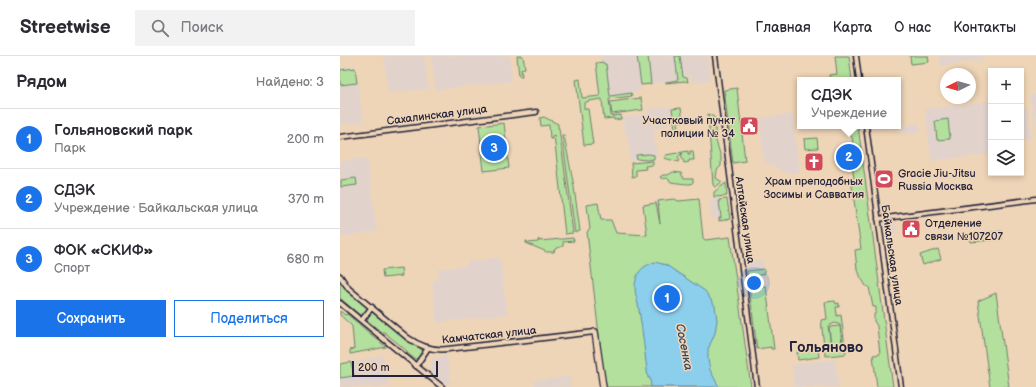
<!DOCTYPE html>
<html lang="ru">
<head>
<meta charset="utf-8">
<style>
	body { margin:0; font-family:"Balsamiq Sans",sans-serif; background:#f2f2f3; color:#2b2b33 }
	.controls { position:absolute; right:12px; top:12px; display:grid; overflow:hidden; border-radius:0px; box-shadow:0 2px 6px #0003 }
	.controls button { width:36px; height:36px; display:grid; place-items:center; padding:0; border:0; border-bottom:1px solid #e1e1e2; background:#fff; color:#2b2b33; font:20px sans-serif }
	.compass { position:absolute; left:600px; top:12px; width:36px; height:36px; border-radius:50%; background:#fff; box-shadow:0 2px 6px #0003; rotate:265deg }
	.scale { position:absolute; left:12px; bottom:10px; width:86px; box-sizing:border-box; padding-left:4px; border:2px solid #22223b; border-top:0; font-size:11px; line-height:14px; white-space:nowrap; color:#22223b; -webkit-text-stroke:3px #efd5b7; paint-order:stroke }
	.you { position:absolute; left:414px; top:227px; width:14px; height:14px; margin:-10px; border:3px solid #fff; border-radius:50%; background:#1a73e8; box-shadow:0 0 0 6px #1a73e833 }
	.badge { display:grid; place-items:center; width:26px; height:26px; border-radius:50%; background:#1a73e8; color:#fff; font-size:13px; font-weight:700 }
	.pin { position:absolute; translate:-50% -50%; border:2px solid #fff; box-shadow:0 1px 4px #0006 }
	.popup { position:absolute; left:457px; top:21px; width:104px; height:52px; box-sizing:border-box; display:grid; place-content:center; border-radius:0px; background:#fff; filter:drop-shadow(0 1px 3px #0005); font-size:13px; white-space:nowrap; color:#7c7c81 }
	.popup b { font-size:15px; color:#2b2b33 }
	.popup::after { content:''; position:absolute; left:50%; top:100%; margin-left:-8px; border:8px solid transparent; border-top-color:#fff }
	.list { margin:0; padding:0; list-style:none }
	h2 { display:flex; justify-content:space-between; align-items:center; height:52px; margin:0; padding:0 16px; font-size:17px }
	h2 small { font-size:13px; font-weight:400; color:#7c7c81 }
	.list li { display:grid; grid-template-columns:26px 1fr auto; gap:12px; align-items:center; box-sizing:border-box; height:60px; padding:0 16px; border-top:1px solid #e1e1e2 }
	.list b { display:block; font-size:15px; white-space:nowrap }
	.list p { margin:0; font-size:13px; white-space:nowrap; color:#7c7c81 }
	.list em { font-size:13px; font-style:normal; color:#7c7c81 }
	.actions { display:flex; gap:8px; padding:12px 16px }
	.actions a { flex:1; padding:9px 0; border:1px solid #1a73e8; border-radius:0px; text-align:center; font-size:14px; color:#1a73e8 }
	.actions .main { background:#1a73e8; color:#fff }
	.icon { flex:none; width:22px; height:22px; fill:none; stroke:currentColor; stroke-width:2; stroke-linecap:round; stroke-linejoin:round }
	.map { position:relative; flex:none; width:696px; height:331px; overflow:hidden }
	header { display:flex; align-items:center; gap:24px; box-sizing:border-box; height:56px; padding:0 20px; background:#fff; border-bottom:1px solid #e1e1e2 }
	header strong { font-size:19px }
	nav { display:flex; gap:22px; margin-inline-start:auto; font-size:14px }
	.search { width:280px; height:36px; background:#f2f2f3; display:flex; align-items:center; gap:10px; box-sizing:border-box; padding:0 14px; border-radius:0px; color:#7c7c81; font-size:15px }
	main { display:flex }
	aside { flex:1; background:#fff }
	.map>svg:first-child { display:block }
</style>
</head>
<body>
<header>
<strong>Streetwise</strong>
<div class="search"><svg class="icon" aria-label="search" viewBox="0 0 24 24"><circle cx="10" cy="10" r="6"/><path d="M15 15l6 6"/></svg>Поиск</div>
<nav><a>Главная</a><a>Карта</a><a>О нас</a><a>Контакты</a></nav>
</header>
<main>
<aside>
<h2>Рядом<small>Найдено: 3</small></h2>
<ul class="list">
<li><span class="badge">1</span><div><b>Гольяновcкий парк</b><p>Парк</p></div><em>200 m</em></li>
<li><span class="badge">2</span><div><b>СДЭК</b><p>Учреждение · Байкальская улица</p></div><em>370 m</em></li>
<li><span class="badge">3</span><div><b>ФОК «СКИФ»</b><p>Спорт</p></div><em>680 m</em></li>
</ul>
<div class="actions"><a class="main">Сохранить</a><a>Поделиться</a></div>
</aside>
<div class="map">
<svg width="696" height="331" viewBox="0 0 696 331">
	<rect width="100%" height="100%" fill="#efd5b7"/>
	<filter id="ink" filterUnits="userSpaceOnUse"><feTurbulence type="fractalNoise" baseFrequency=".025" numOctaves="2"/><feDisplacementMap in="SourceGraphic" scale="8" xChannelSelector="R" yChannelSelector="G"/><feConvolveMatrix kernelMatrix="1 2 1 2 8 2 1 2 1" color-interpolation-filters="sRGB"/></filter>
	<g filter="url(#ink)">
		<g fill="#e1d3cc">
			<path d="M44,0h41l4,33 -41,4z"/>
			<path d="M91,0h79l2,25 -77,9z"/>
			<path d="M267,0h68l3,24 -37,5v4l-2,1v2l-34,4 -5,-39z"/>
			<path d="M340,0h28l3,24 -20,3 -1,-7 -7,1z"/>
			<path d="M599,0h43l1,4 -43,6z"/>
			<path d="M16,10l7,56 -23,3v-58z"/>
			<path d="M696,38v34l-1,1 -5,-34z"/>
			<path d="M651,45v53l-60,7 -6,-52z"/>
			<path d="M331,50l2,20 -20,3 4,28 -26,4 -4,-27h-2l-3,-17 26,-3v-5z"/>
			<path d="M688,52l3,31 -7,1 -3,-31z"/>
			<path d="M452,58l1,8 7,51h-14l-22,-12 -5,-43z"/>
			<path d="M580,67l1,9 -17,3 -1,-9z"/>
			<path d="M27,102l10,74 -37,5v-76z"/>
			<path d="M379,142l2,20 -9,1 -3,-19z"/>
			<path d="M554,166l5,10 -13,2 -1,-10z"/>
			<path d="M154,202h6l7,56 -70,9 -5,-40 1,-3 6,-1 -2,-10 31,-4v-4z"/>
			<path d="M419,204l4,2 1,7 -17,2 -1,-10z"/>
			<path d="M43,299l6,22 2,2 -4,4 4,4h-51v-9l14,-2 -3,-14z"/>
			<path d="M107,299l4,30h-4l-15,-12 -1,-14z"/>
			<path d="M495,303l4,28h-45l-3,-22z"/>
			<path d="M230,320l1,11h-37l-1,-6z"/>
		</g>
		<g fill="#b4e09d" stroke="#6b816c" fill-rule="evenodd">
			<path d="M177,0h6l2,12 -4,1 1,7h-3z"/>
			<path d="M297,0h11l3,28 -10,1z"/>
			<path d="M335,0h5l3,21 4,1 1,4 -3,-1 -19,2v-1l12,-2z"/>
			<path d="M495,0h14l3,24h-22l-1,-5 8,-1z"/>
			<path d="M570,0h18l1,6 -18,2z"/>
			<path d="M263,6l1,2h2l4,32 21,-3 1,3 -23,3 2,17 10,-1v4l-7,1v-2l-10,1 -2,-20 -13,2 -5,2v6h4l5,35 -9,1 -8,-65 4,-1 2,19 18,-2 -4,-33z"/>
			<path d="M15,12l2,15 -17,2v-15z"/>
			<path d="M397,32l8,73 -12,2 -9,-73z"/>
			<path d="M301,42l2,12 -31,4 -2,-12z"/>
			<path d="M341,52l2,13 -6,1 1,6h-3l-3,-19z"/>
			<path d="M368,58l6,3 2,24 5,16v9l-4,4 -1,8 6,4 -7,5 -2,-2z"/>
			<path d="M204,61l14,7v4h1l14,105 -8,1 -11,-99 -2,1v3h-2l-1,-14 -8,1 -1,-8z"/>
			<path d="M608,63l2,20 -13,1 -2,-19z"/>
			<path d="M164,67l5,45 -25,3 -5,-45z"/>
			<path d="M508,70h10l35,261h-16l-4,-32 7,-1 -3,-28 -3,-5v-7l2,-1v-6h-3l-4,-20 -3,-1 -6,-10v-1l-3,-6 -2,-19 6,-1 -10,-70 3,-1 -2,-13h4l-4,-28 -3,-3z"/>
			<path d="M222,79h2l10,52 6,44 -5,2z"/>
			<path d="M477,82l1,10 -13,1 -1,-10z"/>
			<path d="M348,95v3h2v-3h3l1,9h-5v2l-5,1 -3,-9h2l-1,-1 -4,4 2,3 -1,2 -15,-4 2,-3z"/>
			<path d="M309,98l5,1v4l-7,1 -10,-1 -1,-4z"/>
			<path d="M313,105v4l-8,1 1,3 -10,1v6l-4,1 -1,-14z"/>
			<path d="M333,116l8,1 3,6h9v3l-2,2c-7,0 -14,-1 -20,-2l-4,-4 -5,1 -2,-2 3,-2h5z"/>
			<path d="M16,122l1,7 -16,2v-7z"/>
			<path d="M386,127l1,13 -13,1v-5z"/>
			<path d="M334,143l5,2 20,-2 4,39 2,2 25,-3 21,150h-146l-18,-155 3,-3 -3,-24 11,-2 3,17h10l5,13 31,2 -4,-30 13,-2 4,21 -2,-23z"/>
			<path d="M387,143l3,20 -11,2v-3h2l-2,-18z"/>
			<path d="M662,175v8l-31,3 -1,-7z"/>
			<path d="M233,182l1,3 -11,1v4l-8,3 -1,3h-7l-21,-9v-2h1l1,2 10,-1v-2l1,-1v2z"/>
			<path d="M598,193l3,10 -18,6 -3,-10z"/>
			<path d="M61,212l1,8 -19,2 -1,-8z"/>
			<path d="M424,213v5l-5,1 1,12 6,-1 8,63h-3v-2l-14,2 -10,-78z"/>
			<path d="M0,227l29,26 -6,7 -1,1 -22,-19z"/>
			<path d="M656,237l13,94h-19l-12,-86z"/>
			<path d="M495,245l1,3 3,-1v4h-3l1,9 4,-1 5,39 -19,2 -2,-1 -4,-35 6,-1 -2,-17zM495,267l5,2 3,19 -6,4 -6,-2 -3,-20z"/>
			<path d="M0,255l5,4 2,-1 39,33 -36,7v-4l4,-1 -2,-23 -12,-11z"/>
			<path d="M31,256h2l49,38v3l-2,4 -5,2 -8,-6v-2l-23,-19h-3l-14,-12z"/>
			<path d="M500,270l2,18 -11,1 -2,-18z"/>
			<path d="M478,293l1,8 -21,3 -1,-8z"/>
			<path d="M11,306l3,14 -14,2v-14z"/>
		</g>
		<path fill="#8ccfed" stroke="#628aa6" d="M315,206l11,3 39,26 10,15 2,14 -2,13 -7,16v10l2,11 9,17h-68l-1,-9h-2c-3,-22 -5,-45 -9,-68 -1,-9 -6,-20 -3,-30 2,-11 10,-15 19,-18z"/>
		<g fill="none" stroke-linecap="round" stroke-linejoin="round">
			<defs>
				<g id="minor">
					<path d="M375,0l42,331"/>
					<path d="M516,0l3,24"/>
					<path d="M526,70l35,261"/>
					<path d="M0,81l196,-25"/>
					<path d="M538,163l158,-20"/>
					<path d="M0,220l9,13 59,49c13,9 25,13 40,11l147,-17"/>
					<path d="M0,247l102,84"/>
					<path d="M22,264l10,-13"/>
					<path d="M76,310l12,-18"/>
				</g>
				<path id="major" d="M255,276l8,55"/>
			</defs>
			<use href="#minor" stroke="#22223b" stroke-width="7"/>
			<use href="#major" stroke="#22223b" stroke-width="8"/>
			<use href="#minor" stroke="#efd5b7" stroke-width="4"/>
			<use href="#major" stroke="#efd5b7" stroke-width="5.5"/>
		</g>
	</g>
	<defs>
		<symbol id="civic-square" viewBox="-11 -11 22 22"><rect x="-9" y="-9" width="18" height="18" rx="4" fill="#d1495b" stroke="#efd5b7"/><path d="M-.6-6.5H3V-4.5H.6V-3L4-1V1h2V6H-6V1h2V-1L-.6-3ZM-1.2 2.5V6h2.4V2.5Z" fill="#fff"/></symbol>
		<symbol id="church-square" viewBox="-11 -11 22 22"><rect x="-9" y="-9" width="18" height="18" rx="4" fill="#d1495b" stroke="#efd5b7"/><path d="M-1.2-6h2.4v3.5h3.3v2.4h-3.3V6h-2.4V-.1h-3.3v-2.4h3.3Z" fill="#fff"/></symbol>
		<symbol id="stadium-square" viewBox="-11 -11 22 22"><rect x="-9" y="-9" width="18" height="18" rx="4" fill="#d1495b" stroke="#efd5b7"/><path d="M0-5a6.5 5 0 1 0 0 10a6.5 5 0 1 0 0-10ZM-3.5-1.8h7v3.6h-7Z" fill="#fff"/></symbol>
	</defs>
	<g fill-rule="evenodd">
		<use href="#civic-square" x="398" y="59" width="22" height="22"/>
		<use href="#church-square" x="463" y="95" width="22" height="22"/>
		<use href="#stadium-square" x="533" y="112" width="22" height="22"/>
		<use href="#civic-square" x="560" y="162" width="22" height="22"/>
	</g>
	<g text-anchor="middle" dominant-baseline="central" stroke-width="3" stroke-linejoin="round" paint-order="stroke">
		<g font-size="11" fill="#22223b" stroke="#efd5b7">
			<text transform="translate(97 59) rotate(-7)">Сахалинская улица</text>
			<text transform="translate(405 164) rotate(82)">Алтайская улица</text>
			<text transform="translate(552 199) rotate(82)">Байкальская улица</text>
			<text transform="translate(149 279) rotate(-6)">Камчатская улица</text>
		</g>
		<g font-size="11" fill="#22223b" stroke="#efd5b7" text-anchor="start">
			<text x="395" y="64" text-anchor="end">Участковый пункт<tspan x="395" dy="13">полиции № 34</tspan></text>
			<text x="558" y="117">Gracie Jiu-Jitsu<tspan x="558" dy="13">Russia Москва</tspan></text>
			<text x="474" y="125" text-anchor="middle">Храм преподобных<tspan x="474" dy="13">Зосимы и Савватия</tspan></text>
			<text x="585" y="167">Отделение<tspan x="585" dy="13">связи №107207</tspan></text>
		</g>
		<g font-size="12" font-style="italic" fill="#37455f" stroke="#efd5b7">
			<text transform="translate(344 291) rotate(79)">Сосенка</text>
		</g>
		<g font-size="15" font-weight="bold" fill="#22223b" stroke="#efd5b7">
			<text x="486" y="291">Гольяново</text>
		</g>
	</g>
</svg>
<div class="controls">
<button>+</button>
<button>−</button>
<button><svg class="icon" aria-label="layers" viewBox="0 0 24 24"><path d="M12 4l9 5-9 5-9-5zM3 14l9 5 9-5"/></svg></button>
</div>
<svg class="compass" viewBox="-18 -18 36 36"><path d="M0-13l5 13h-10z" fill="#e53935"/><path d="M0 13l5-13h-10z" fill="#7c7c81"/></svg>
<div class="scale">200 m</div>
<div class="you"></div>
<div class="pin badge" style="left:327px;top:242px">1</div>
<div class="pin badge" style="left:509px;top:101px">2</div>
<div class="popup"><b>СДЭК</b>Учреждение</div>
<div class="pin badge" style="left:154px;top:92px">3</div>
</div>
</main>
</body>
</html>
